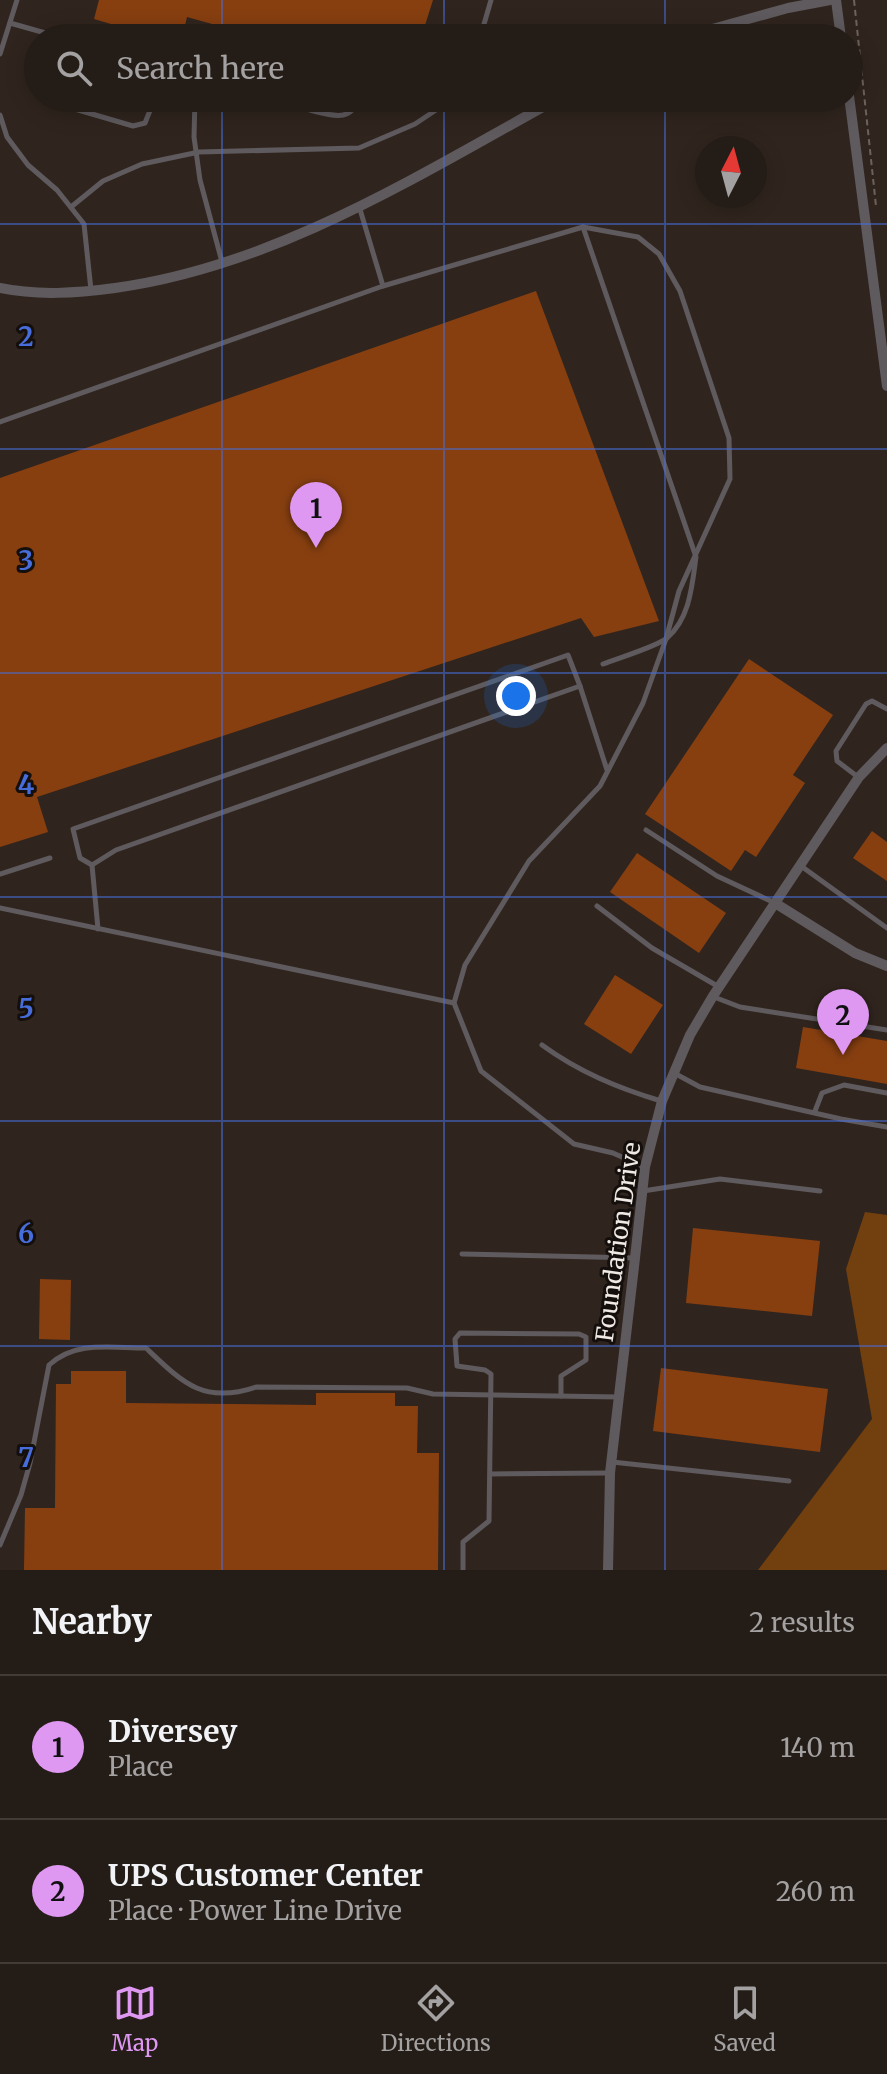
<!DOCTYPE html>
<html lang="en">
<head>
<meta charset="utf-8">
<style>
	body { margin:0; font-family:Merriweather,serif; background:#2c251f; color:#f1f3f6 }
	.compass { position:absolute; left:695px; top:136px; width:72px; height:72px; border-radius:50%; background:#241c16; box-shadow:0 4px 20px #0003; rotate:6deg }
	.you { position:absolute; left:516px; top:696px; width:28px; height:28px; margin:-20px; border:6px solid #fff; border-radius:50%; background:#1a73e8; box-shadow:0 0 0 12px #1a73e833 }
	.badge { display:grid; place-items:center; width:52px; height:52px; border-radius:50%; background:#de98f2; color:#111; font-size:26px; font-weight:700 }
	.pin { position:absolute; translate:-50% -66px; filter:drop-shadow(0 2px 4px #0008) }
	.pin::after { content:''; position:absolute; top:42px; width:28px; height:24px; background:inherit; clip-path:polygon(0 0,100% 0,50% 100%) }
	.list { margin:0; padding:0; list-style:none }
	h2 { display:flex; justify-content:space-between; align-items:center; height:104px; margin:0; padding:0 32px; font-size:34px }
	h2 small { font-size:26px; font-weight:400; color:#a3a1a1 }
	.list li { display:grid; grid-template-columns:52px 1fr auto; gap:24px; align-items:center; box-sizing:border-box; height:144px; padding:0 32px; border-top:2px solid #413a35 }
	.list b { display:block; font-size:30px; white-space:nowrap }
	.list p { margin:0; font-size:26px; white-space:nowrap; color:#a3a1a1 }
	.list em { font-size:26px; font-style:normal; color:#a3a1a1 }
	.icon { flex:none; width:44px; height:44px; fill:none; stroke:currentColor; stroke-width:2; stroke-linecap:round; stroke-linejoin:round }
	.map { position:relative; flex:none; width:887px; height:1570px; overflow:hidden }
	.search { position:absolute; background:#241c16; box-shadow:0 4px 20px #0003; left:24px; right:24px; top:24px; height:88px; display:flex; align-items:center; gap:20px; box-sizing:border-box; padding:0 28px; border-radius:44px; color:#a3a1a1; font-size:30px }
	.sheet { height:392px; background:#241c16 }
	nav { display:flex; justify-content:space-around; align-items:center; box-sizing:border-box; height:112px; border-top:2px solid #413a35; background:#241c16; font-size:22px; color:#a3a1a1 }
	nav a { display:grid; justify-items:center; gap:4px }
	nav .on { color:#de98f2 }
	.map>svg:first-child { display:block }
</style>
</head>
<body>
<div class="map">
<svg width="887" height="1570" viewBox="0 0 887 1570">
	<rect width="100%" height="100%" fill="#30251e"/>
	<path fill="#723f0f" d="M865,1212l22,3v355h-129l114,-151 -26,-150z"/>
	<g fill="#873f10">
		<path d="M99,0h334l-12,38h-159l-75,-21 -5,21h-24l-64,-19z"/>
		<path d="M536,291l123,330 -65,16 -13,-19 -544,179 11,35 -48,15v-369z"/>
		<path d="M749,659l84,56 -40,60 12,8 -49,74 -11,-7 -14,21 -86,-57z"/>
		<path d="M872,831l15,11v39l-34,-23z"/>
		<path d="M637,853l89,60 -27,40 -89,-61z"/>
		<path d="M615,975l48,30 -32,49 -47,-30z"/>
		<path d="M803,1027l84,14v43l-91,-16z"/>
		<path d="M693,1228l127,13 -8,75 -126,-13z"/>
		<path d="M40,1279l31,1 -1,60 -31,-1z"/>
		<path d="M661,1368l167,21 -8,63 -167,-21z"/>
		<path d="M71,1371h55v32l190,2v-12h79v13h23l-1,47h22l-1,117h-414l1,-62h30l1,-124h15z"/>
	</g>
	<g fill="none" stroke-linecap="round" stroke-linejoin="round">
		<path stroke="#6d635c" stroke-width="2" stroke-dasharray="6 4" stroke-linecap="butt" d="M854,0l22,206"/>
		<g stroke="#5f5a5e" stroke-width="5">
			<path d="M10,23l53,15"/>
			<path d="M480,38l11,-38"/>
			<path d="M0,54l17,-54"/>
			<path d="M48,98l3,4 82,24 12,-3 10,-25"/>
			<path d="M195,98l-1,39 6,43 22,82"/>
			<path d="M274,98c16,5 53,20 69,17 9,-2 13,-9 17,-17"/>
			<path d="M0,115l7,22 21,28 29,25 27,34 7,66"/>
			<path d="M71,207l32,-26 39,-17 57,-12 160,-4 56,-24 39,-26"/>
			<path d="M383,286l200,-59 113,330c-4,29 -6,61 -29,81 -11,9 -49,20 -64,26"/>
			<path d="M0,422l383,-136 -24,-80"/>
			<path d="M858,777l-21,-16 -1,-10 30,-47 6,-3 15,8"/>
			<path d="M646,830l71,46 58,27"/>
			<path d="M92,865l-12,-7 -7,-29 495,-174 12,31"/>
			<path d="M801,866l86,62"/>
			<path d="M0,874l50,-16"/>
			<path d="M597,906l55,42 67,39"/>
			<path d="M0,908l454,95 27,68 93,73 39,9 31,14"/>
			<path d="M98,929l-6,-64 24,-15 464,-164 27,84"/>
			<path d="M714,997l26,10 147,23"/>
			<path d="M454,1003l11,-38 64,-104 71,-75 43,-83 23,-64 13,-48 51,-112 -1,-41 -49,-147 -21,-37 -21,-17 -55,-10"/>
			<path d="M542,1045c37,27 76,43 119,56"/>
			<path d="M674,1073l26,14 141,32 46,8"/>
			<path d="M815,1111l7,-18 22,-8 43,8"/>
			<path d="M643,1191l77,-12 100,12"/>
			<path d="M462,1254l173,4"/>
			<path d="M612,1462l177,19"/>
			<path d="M490,1474l119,-1"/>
			<path d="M0,1545l21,-50 9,-32 19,-98c27,-25 62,-17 97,-17 36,34 57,57 110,39l151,1 26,6 186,3"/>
			<path d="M463,1570v-28l26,-21 2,-147 -6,-4 -28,-4 -2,-27 5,-6 119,1 7,3v23l-25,16v20"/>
		</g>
		<g stroke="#5f5a5e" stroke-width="10">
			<path d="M836,0l5,38"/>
			<path d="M680,38l108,-30 42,-8"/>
			<path d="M849,96l38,290"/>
			<path d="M0,288c38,8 77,5 115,0 161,-22 304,-113 444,-190"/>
			<path d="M775,903l80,50 32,13"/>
			<path d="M608,1570l2,-97 25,-215 10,-91 17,-66 28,-66 23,-39 146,-219 28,-29"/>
		</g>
	</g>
	<path fill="none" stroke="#476dda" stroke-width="2" stroke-opacity="0.55" d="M222,0v38M444,0v38M665,0v38M222,98v1472M444,98v1472M665,98v1472M0,224h887M0,449h887M0,673h887M0,897h887M0,1121h887M0,1346h887"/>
	<g text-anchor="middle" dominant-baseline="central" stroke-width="6" stroke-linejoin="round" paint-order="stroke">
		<g font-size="24" fill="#f0e9e4" stroke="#140f0c">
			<text transform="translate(618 1242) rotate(-82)">Foundation Drive</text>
		</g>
	</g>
	<g font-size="26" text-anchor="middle" font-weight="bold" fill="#476dda" stroke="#140f0c" stroke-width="6" stroke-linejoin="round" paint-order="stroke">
		<text x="26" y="346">2</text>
		<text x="26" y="570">3</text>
		<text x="26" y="794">4</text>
		<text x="26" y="1018">5</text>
		<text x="26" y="1243">6</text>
		<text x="26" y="1467">7</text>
	</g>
</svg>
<svg class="compass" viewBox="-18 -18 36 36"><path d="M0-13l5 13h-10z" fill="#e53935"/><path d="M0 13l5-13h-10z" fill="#a3a1a1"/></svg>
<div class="you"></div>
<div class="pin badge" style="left:316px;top:548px">1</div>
<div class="pin badge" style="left:843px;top:1055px">2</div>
<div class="search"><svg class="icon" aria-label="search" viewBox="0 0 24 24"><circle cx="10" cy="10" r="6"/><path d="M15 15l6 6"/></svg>Search here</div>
</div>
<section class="sheet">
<h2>Nearby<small>2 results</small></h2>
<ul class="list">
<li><span class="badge">1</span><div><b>Diversey</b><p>Place</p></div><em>140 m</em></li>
<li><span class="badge">2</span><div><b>UPS Customer Center</b><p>Place · Power Line Drive</p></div><em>260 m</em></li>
</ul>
</section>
<nav>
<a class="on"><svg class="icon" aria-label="map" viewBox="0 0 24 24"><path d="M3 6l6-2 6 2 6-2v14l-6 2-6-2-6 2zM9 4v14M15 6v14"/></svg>Map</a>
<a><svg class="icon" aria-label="directions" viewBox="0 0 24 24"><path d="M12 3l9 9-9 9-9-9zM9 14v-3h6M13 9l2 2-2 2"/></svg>Directions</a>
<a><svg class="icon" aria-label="saved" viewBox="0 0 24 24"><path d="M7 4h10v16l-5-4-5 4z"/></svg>Saved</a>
</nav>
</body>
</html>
